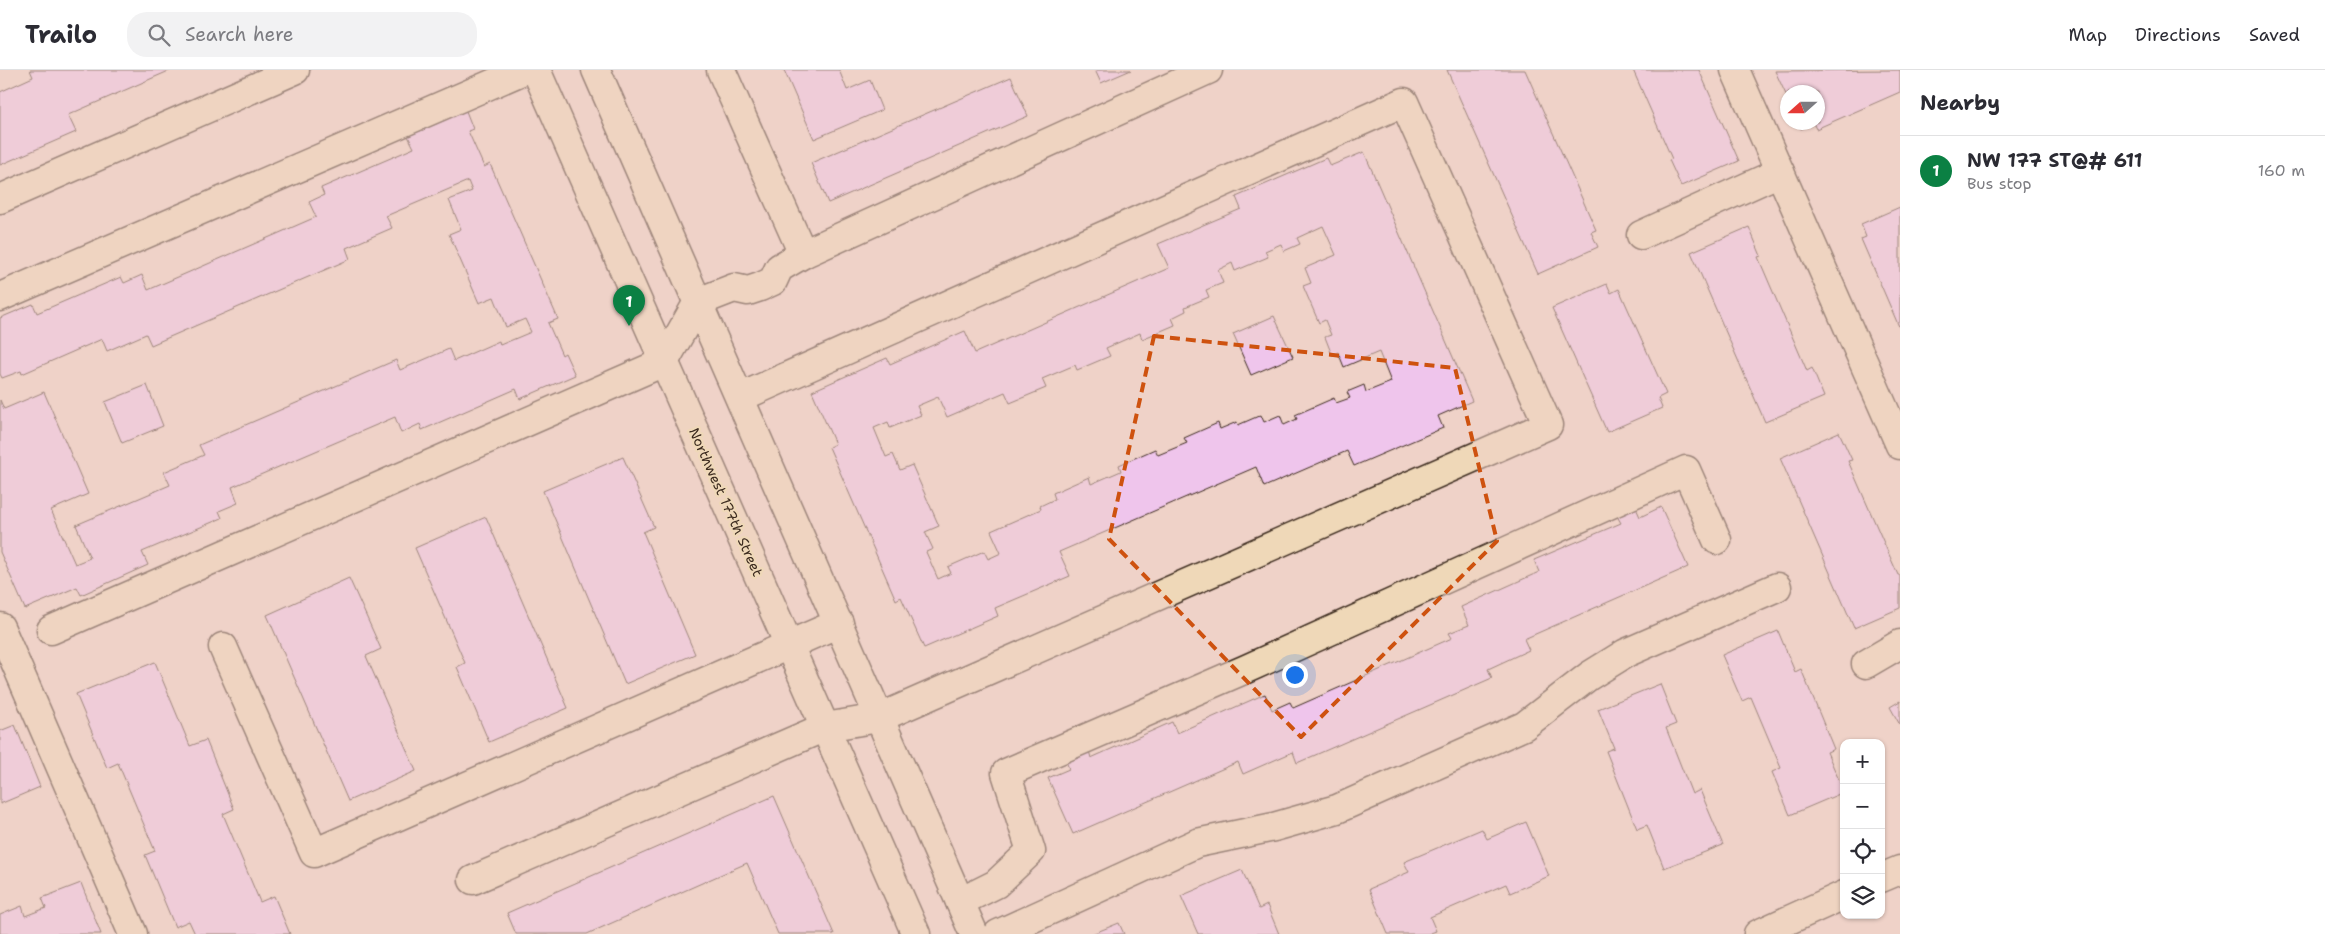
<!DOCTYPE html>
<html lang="en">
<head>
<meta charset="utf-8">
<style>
	body { margin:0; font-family:"Shantell Sans",sans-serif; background:#f2f2f3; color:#2b2b33 }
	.controls { position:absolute; right:15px; bottom:15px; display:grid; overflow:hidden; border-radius:10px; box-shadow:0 1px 4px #0004 }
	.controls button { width:45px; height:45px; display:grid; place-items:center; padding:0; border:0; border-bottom:1px solid #e1e1e2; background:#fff; color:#2b2b33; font:25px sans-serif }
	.compass { position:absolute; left:1780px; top:15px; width:45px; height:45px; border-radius:50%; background:#fff; box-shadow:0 1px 4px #0004; rotate:249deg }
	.you { position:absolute; left:1294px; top:604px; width:18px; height:18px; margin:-12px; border:4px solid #fff; border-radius:50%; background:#1a73e8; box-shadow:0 0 0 8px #1a73e833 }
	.badge { display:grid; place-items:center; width:32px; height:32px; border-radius:50%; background:#0b8043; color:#fff; font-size:16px; font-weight:700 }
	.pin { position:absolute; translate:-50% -41px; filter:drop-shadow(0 1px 2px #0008) }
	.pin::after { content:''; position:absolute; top:26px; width:18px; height:15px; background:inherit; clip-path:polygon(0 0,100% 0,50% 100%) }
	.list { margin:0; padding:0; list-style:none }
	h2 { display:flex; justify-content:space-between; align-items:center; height:65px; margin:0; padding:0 20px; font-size:21px }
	h2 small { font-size:16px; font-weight:400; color:#7c7c81 }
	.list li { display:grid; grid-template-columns:32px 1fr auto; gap:15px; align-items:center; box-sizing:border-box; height:70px; padding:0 20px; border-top:1px solid #e1e1e2 }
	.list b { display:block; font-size:19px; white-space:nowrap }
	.list p { margin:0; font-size:16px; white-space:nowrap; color:#7c7c81 }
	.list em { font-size:16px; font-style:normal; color:#7c7c81 }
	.icon { flex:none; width:28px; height:28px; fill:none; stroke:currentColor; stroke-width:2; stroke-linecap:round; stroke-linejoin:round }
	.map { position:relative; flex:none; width:1900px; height:864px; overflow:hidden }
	header { display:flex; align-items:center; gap:30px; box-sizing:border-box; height:70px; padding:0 25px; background:#fff; border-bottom:1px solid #e1e1e2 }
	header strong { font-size:24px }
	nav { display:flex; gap:28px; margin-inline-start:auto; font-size:18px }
	.search { width:350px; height:45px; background:#f2f2f3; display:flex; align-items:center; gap:12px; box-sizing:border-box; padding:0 18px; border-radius:20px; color:#7c7c81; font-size:19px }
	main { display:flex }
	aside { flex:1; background:#fff }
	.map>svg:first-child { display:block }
</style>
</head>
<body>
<header>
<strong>Trailo</strong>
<div class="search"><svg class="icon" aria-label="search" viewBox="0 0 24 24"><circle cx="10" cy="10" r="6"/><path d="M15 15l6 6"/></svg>Search here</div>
<nav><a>Map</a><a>Directions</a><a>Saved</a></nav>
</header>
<main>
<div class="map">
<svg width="1900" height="864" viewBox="0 0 1900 864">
	<rect width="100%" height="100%" fill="#efd2c8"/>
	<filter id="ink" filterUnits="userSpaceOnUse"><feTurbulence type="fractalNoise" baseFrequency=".02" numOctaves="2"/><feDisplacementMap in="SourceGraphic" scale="10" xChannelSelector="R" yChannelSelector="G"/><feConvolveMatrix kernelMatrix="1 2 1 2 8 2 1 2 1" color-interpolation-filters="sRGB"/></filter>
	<g filter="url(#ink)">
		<g fill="#efc5ec" stroke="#3b2a1e" fill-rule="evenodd">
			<path d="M30,0h141l-103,45 8,17 -76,33v-73l33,-15z"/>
			<path d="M784,0h55l8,20 23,-10 12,30 -68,29z"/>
			<path d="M1095,0h36l-30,13z"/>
			<path d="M1447,0h78l71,160 -5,2 7,15 -60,27z"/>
			<path d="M1633,0h66l40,91 -58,25 -12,-26 3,-1z"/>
			<path d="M1900,0v22l-84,37 -3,-6 -12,6 -3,-7h20v-30h-30v7l-13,-28z"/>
			<path d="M1011,7l17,39 -200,87 -17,-40z"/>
			<path d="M466,41l7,18 -5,2 16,36 6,-3 68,155 -10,4 14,32 3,-2 10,22 -55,24 -4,-10 -94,41 -2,-6 -19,9 -6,-16 -163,70 6,16 -19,8 3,7 -80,34 6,13 -67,30 -4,-8 -52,22 -25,-57v-152l4,9 40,-17 44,102 -37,16 24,54 15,-6 -14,-33 94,-40 -6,-13 40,-17 -5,-10 197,-85 4,10 49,-21 5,12 45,-20 1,4 31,-13 -6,-13 -19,8 -12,-30 -15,6 -30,-69 12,-5 -12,-29 23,-9 -4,-10 -82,35 6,12 -46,20 4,11 -199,86 -5,-11 -39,17 -5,-12 -80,35 -1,-3 -19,7 -2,-4v-56l33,-14 4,9 84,-36 3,6 18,-8 6,15 168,-73 -7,-15 15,-7 -3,-7 93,-40 -6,-12z"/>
			<path d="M1364,82l108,249 -34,15 5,12 -89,38 -7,-15 -83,36 -8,-20 -197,85 11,24 -75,32 3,8 -74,32 -23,-51 -5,3 -67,-153 6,-3 -23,-53 75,-33 3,6 75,-33 10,22 194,-85 -11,-24 83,-35 -5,-12 90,-39 4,8zM1323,156l13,29 -31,13 6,15 -8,3 16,37 6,-3 6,15 -6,2 7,18 6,-3 6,15 35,-15 12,30 -25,10 -2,-7 -17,7 3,6 -14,5 -2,-5 -39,17 2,4 -13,6 -4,-10 -16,7 -3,-7 -23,10 -1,-3 -17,7 -2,-6 -34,15 3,5 -29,12 -3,-6 -36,16 2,6 -30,13 -2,-7 -36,16 2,6 -15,7 1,3 -50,22 10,22 -13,6 -4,-8 -36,16 3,6 -13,6 -12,-27 7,-3 -8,-17 14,-6 -27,-61 -12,5 -7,-16 -7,3 -12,-29 14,-6 2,6 31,-13 -4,-9 21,-9 9,20 58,-25 5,11 36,-15 -4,-9 33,-14 2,5 33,-14 -4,-8 34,-15 2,6 33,-14 -3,-7 14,-7 -1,-4 24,-10 -3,-7 17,-7 -5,-13 14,-7 3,8 33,-14 -3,-6 16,-7 3,7 16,-7 -3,-6z"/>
			<path d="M1900,137v122l-39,-90 5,-2 -5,-13z"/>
			<path d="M1749,157l12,29 -3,1 49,114 5,-3 12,29 -59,25 -74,-170z"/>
			<path d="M1607,214l4,9 8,-4 47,105 -8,4 4,10 -55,24 -55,-124z"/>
			<path d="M1274,246l19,41 -42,18 -18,-41z"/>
			<path d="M147,315l16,41 -41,17 -17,-41z"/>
			<path d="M1839,362l13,28 -4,1 50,114h2v33l-46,20 -74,-170z"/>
			<path d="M623,387l31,70 -11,5 52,122 -70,30 -82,-193z"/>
			<path d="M1661,437l27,60 -164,72 5,11 -41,19 4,9 -195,85 -4,-11 -50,22 -5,-12 -165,72 -25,-56 21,-9 -3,-8 23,-10 2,7 81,-36 5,11 88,-39 7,16 18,-8 3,6 159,-70 -3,-5 20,-8 -8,-18 78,-35 -5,-12 87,-37 -4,-7 19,-8 4,9z"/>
			<path d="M486,447l82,191 -79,34 -32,-75 8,-4 -50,-115z"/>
			<path d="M349,508l32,71 -15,7 50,115 -68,30 -81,-186z"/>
			<path d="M1778,561l17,41 6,-3 33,80 -7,3 17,40 -54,23 -18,-43 9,-4 -30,-71 -9,4 -20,-46z"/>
			<path d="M155,592l35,84 16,-6 28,69 -11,5 37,88 14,-6 16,38h-95l-6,-13 -14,6 -30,-72 10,-4 -37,-88 -11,5 -31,-74z"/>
			<path d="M1660,614l16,40 -10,4 26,66 8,-4 23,55 -59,23 -17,-43 -10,4 -31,-78 8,-3 -16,-39z"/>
			<path d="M1900,631v24l-10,-18z"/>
			<path d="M15,655l25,62 -40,17v-73z"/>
			<path d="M774,726l60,138h-56l-31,-71 -160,71h-71l-9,-21z"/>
			<path d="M1526,752l23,54 -39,17 -4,-9 -76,33 6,14 -8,3h-40l-19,-45 40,-17 -5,-10 78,-33 5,10z"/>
			<path d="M1242,800l17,39 8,-4 12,29h-81l-17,-38z"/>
			<path d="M81,813l20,51h-101v-19l22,-9 3,10 21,-8 -4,-10z"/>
			<path d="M1119,853l5,11h-32z"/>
		</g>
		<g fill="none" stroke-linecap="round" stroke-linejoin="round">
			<defs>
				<g id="minor">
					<path d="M536,0l380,864"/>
					<path d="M596,0l378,864"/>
					<path d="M721,0l82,184"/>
					<path d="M1735,0l165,375"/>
					<path d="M0,129l295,-129"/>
					<path d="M1641,165l139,-63"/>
					<path d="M0,227l524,-227"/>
					<path d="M0,557l133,307"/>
					<path d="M51,560l613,-268 34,-60 36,-14 14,3 12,-4 13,-6 6,-13 24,-14 405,-184"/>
					<path d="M223,577l91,206 525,-230"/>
					<path d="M1866,594l34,-20"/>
					<path d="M1881,808l19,-8"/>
					<path d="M473,810l352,-153 54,-9 669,-293 -144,-323 -663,295"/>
					<path d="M960,832l36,-18 35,-33 -25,-78 240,-104 440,-199 31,70"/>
					<path d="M998,864l199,-91 77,-16 63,-18 187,-83 65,-50 37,-23 151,-66"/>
					<path d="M1758,864l86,-39"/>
				</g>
			</defs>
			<use href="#minor" stroke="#3b2a1e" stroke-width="31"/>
			<use href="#minor" stroke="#efd8b8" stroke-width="28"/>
		</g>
	</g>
	<path d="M0 0H1900V864H0ZM1154,266l301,32 42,173 -196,196 -192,-198z" fill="#efd2c8" fill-opacity=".55" fill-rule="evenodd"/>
	<path fill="none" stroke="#ce520f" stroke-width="4" stroke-dasharray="10 6" stroke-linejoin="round" d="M1154,266l301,32 42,173 -196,196 -192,-198z"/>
	<g text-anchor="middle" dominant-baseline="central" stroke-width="4.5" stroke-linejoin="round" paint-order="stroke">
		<g font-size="14" fill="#3b2a1e" stroke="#efd8b8">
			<text transform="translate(726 432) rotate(66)">Northwest 177th Street</text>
		</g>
	</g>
</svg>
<div class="controls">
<button>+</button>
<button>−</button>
<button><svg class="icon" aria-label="locate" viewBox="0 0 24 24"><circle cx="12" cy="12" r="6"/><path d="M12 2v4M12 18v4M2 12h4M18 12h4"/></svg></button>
<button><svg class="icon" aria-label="layers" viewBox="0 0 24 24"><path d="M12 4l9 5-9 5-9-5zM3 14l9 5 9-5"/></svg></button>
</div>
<svg class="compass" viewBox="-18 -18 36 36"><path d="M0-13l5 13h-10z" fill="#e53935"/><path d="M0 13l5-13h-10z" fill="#7c7c81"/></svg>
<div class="you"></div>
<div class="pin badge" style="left:629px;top:256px">1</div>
</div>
<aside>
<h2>Nearby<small></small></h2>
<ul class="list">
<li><span class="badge">1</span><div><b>NW 177 ST@# 611</b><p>Bus stop</p></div><em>160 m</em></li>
</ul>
</aside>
</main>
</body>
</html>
